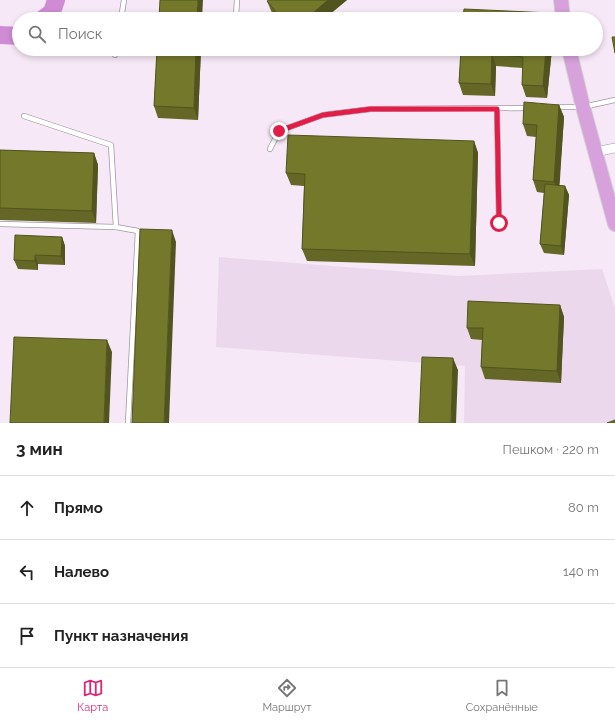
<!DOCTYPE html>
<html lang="ru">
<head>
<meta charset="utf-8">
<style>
	body { margin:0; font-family:Raleway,sans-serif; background:#f2f2f2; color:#222 }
	.stop { position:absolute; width:12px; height:12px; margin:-9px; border:3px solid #e11d48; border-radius:50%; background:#fff }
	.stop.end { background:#e11d48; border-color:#fff; box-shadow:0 1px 4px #0008 }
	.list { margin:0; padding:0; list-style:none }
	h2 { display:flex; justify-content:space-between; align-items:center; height:52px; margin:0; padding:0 16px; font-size:17px }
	h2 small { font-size:13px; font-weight:400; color:#767676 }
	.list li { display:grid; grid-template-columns:26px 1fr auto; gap:12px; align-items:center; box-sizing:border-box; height:64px; padding:0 16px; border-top:1px solid #e0e0e0 }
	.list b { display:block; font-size:15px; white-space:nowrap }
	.list em { font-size:13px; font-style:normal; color:#767676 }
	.icon { flex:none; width:22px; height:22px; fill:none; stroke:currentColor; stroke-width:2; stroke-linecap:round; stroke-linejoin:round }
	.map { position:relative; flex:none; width:615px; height:423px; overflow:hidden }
	.search { position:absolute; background:#fff; box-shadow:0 2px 6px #0003; left:12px; right:12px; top:12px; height:44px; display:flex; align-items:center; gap:10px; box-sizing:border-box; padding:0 14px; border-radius:22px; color:#767676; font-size:15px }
	.sheet { height:244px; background:#fff }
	nav { display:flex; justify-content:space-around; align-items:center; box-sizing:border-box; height:56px; border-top:1px solid #e0e0e0; background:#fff; font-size:11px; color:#767676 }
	nav a { display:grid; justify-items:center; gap:2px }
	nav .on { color:#db2777 }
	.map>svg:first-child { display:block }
</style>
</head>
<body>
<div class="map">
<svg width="615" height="423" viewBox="0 0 615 423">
	<rect width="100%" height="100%" fill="#f6e8f7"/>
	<path fill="#ebd8ec" d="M219,257l239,19 144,-7 13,39v115h-151l1,-57 -249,-19z"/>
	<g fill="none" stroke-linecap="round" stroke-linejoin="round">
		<g stroke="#cf8cd4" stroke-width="18">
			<path d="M43,19l9,-7 4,-12"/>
			<path d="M0,35l19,1"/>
		</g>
		<defs>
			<g id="service">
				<path d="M236,16l1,-16"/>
				<path d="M121,19l3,-19"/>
				<path d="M115,55l1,-6"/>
				<path d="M555,107h28l32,-7"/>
				<path d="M497,109l2,114"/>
				<path d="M24,116l87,29 5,82 22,4 -10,192"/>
				<path d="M270,149l9,-18 44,-16 48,-6 157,-1"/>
				<path d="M0,224l116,3"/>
			</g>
			<path id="minor" d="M595,152l20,-4"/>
			<g id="primary">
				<path d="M561,0l2,19"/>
				<path d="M569,49l14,58 32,117"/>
			</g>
		</defs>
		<use href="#service" stroke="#a295a3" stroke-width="6"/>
		<use href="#minor" stroke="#a295a3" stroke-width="10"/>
		<use href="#primary" stroke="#d3d2d3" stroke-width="16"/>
		<use href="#service" stroke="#fff" stroke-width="4.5"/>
		<use href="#minor" stroke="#fff" stroke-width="9"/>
		<use href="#primary" stroke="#d7a1db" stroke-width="14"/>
	</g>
	<g fill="#646725">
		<path d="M347,0l-23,19h-47l-5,-6 -5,-12z"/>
		<path d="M157,49h44l-3,71 -40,-2 -4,-12z"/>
		<path d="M461,49h91l-5,49 -21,-1 -4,-12 1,-17 -27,-2 -1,30 -32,-1 -4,-12z"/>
		<path d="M559,105l5,12 -5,68 6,1 4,9 -5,60 -20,-2 -4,-9 4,-51 -7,-1 -4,-12 3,-43 -9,-1 -4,-12z"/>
		<path d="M474,141l4,12 -3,113 -168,-5 -5,-12 2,-63 -13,-1 -5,-12z"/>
		<path d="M0,150l94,3 4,12 -2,58 -96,-3z"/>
		<path d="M62,237l3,9v19l-27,-1v6l-20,-1 -4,-9z"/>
		<path d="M560,305l4,12 -3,66 -76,-4 -4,-12 1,-27 -11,-1 -4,-11z"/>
	</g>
	<g fill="#51541e">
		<path d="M198,0h5l-1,19h-5z"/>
		<path d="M328,0h19l-23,19h-18z"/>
		<path d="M550,13l2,6h-3z"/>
		<path d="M196,49h5l-3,71 -4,-12z"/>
		<path d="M546,49h6l-5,49 -4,-12z"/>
		<path d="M492,54l4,12 -1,30 -4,-12z"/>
		<path d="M559,105l5,12 -5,77 -5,-12z"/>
		<path d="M474,141l4,12 -3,113 -5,-12z"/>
		<path d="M94,153l4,12 -2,58 -4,-12z"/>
		<path d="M565,186l4,9 -5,60 -3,-9z"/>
		<path d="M172,230l4,12 -7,181h-5z"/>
		<path d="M62,237l3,9v19l-4,-9z"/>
		<path d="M35,255l3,9v6l-3,-9z"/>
		<path d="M560,305l4,12 -3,66 -4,-12z"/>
		<path d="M107,340l5,12 -3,71h-5z"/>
		<path d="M453,358l5,12 -2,53h-5z"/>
	</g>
	<g fill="#74782b" stroke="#51541e">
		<path d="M160,0h38l-1,19h-38z"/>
		<path d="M269,0h59l-22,19h-24l-15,-18z"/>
		<path d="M464,9l86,4 -1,6h-86z"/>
		<path d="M612,37h3v16z"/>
		<path d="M157,49h39l-2,59 -40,-2z"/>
		<path d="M461,49h85l-3,37 -21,-1 1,-28 -31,-3 -1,30 -32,-1z"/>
		<path d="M524,102l35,3 -5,77 -21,-2 4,-55 -14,-1z"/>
		<path d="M288,135l186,6 -4,113 -168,-5 3,-75 -19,-1z"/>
		<path d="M0,150l94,3 -2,58 -92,-3z"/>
		<path d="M545,184l20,2 -4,60 -21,-2z"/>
		<path d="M140,229l32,1 -8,193h-32z"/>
		<path d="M15,235l47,2 -1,19 -26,-1v6l-21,-1z"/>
		<path d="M468,301l92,4 -3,66 -76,-4 2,-39h-16z"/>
		<path d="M14,337l93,3 -3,83h-94z"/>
		<path d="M422,357l31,1 -2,65h-32z"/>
		<path d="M615,420v3h-8z"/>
	</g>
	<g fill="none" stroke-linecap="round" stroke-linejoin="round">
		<path stroke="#e11d48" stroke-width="5" d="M279,131l44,-16 48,-6h126l2,114"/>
	</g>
</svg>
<div class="stop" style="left:499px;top:223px"></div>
<div class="stop end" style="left:279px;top:131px"></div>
<div class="search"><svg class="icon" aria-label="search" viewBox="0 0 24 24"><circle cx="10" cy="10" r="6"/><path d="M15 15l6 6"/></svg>Поиск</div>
</div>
<section class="sheet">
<h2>3 мин<small>Пешком · 220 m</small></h2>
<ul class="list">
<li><svg class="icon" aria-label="ahead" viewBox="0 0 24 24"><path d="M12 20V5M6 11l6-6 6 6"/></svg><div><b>Прямо</b></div><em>80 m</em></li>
<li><svg class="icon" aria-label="left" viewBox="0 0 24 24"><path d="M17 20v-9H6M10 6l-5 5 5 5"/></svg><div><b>Налево</b></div><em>140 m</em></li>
<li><svg class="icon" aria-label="arrive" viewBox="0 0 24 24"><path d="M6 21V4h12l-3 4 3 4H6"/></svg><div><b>Пункт назначения</b></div></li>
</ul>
</section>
<nav>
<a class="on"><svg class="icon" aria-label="map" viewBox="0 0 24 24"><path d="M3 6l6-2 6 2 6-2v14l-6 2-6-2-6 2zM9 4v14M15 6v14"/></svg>Карта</a>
<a><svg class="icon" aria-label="directions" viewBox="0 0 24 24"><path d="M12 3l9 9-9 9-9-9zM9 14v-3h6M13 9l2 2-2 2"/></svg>Маршрут</a>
<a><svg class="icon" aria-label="saved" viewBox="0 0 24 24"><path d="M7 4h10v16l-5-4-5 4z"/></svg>Сохранённые</a>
</nav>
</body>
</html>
